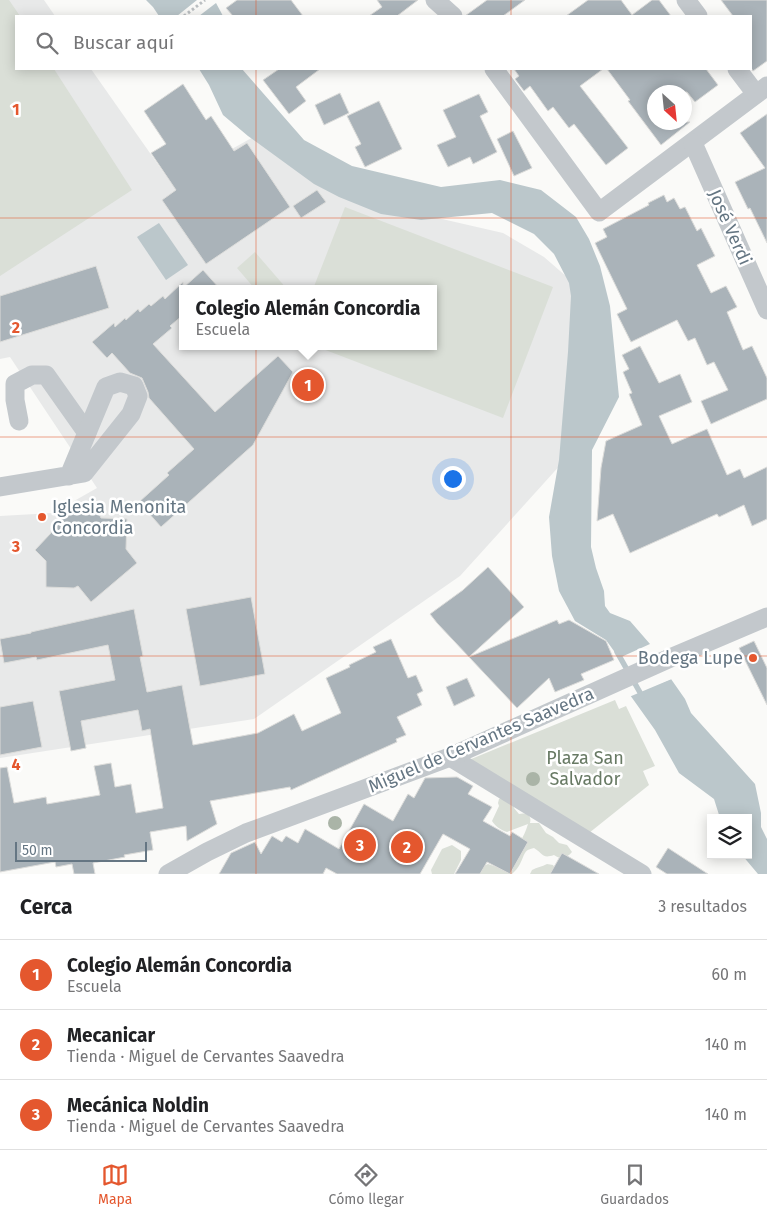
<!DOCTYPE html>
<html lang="es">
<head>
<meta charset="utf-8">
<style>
	body { margin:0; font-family:"Fira Sans",sans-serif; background:#f6f6f6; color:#202124 }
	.controls { position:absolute; right:15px; bottom:15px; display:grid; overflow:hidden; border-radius:0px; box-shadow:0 2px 12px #0003 }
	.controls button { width:45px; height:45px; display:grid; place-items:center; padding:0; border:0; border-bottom:1px solid #e0e0e0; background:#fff; color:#202124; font:25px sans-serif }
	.compass { position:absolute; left:647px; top:85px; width:45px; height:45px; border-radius:50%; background:#fff; box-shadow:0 2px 12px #0003; rotate:153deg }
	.scale { position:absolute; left:15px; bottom:12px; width:132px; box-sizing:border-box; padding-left:5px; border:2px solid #657683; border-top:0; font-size:14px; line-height:18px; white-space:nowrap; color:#657683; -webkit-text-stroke:4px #fff; paint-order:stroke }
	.you { position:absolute; left:452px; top:478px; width:18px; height:18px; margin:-12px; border:4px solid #fff; border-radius:50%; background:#1a73e8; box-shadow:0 0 0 8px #1a73e833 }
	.badge { display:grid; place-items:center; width:32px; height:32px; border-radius:50%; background:#e4572e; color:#fff; font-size:16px; font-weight:700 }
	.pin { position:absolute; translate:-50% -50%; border:2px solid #fff; box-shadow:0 1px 5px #0006 }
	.popup { position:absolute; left:179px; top:285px; width:258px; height:65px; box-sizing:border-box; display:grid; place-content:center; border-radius:0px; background:#fff; filter:drop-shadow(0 1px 4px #0005); font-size:16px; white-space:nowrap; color:#757577 }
	.popup b { font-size:19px; color:#202124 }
	.popup::after { content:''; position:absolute; left:50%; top:100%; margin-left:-10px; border:10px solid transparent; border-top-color:#fff }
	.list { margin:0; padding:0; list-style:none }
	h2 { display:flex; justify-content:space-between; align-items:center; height:65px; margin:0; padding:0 20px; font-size:21px }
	h2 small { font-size:16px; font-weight:400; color:#757577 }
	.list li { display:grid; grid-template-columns:32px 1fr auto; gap:15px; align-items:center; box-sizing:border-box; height:70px; padding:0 20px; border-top:1px solid #e0e0e0 }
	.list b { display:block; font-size:19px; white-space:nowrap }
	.list p { margin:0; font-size:16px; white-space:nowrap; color:#757577 }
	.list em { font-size:16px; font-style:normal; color:#757577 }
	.icon { flex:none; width:28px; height:28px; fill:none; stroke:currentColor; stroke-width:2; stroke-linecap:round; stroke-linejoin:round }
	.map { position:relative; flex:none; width:767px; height:874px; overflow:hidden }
	.search { position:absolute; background:#fff; box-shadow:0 2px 12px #0003; left:15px; right:15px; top:15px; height:55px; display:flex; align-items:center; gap:12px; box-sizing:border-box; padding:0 18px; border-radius:0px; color:#757577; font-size:19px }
	.sheet { height:275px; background:#fff }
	nav { display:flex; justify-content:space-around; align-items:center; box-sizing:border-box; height:70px; border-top:1px solid #e0e0e0; background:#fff; font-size:14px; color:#757577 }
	nav a { display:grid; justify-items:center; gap:2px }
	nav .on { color:#e4572e }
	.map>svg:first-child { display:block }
</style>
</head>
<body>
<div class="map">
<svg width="767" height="874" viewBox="0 0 767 874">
	<rect width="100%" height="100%" fill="#fafaf8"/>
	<path fill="#e8e9e9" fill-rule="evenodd" d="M0,0h44l11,16h-39v53h75l80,114 86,-48 111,67 135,31 41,24 23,20 21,31 -25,154 -103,114 -206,143 -254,39v-242l53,-3 44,-25 -87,-131 -10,2zM183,289h250v57h-250z"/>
	<g fill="#dadfd7">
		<path d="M0,0h9l11,16h-4v53h38l78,121 -132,86z"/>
		<path d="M345,207l208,80 -50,131 -188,-72h118v-57h-120z"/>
		<path d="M255,252l32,37h-32l-18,-21z"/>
		<path d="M615,700l4,9 7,-3 29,60 -12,5 6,14 -60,48 -125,-71z"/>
		<path d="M502,797l10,3 2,8 5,6c7,-2 13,1 11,9h9l7,10 7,4 6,6 8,2 5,7c-5,6 -11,8 -18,3 -12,4 -10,-1 -20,-7 -11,2 -9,7 -14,16 -2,4 -5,7 -8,10h-36l5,-7 7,-3 9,3h4c12,-14 22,-26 27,-43l-21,8c-6,-2 -12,-6 -15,-11l7,-15 -1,-3 1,-4z"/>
		<path d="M452,845l9,6v9l-7,14h-22l-1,-4 11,-21z"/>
		<path d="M547,864l6,1 3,5 5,4h-31l2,-4c5,-3 10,-3 15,-6z"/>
	</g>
	<g fill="#bbc7cb">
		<path d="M146,0h51l-20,16h-18l-6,-9z"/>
		<path d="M216,3l7,13h-24z"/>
		<path d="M199,69h43l62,71 48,26 89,21 59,-7 41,10 35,27 13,22 11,27 10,40 9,91 -27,53 -1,97 5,21 8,23 1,15 5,7 20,8 20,23 -31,14 -13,-18 -31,-19 -16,-30 -7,-35 -3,-39 10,-57 9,-108 3,-56 -2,-13 -15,-29 -20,-20 -42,-21 -71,7 -40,-6 -42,-17 -25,-13 -66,-48 -25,-21 -14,-30z"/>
		<path d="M159,223l29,42 -22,15 -29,-43z"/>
		<path d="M671,679l14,20 6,14 64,71 6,29v14l6,12v35h-9l-16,-19h6v-37h-28l-6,-19 -35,-26 -24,-43 -25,-35z"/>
	</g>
	<path fill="#fafaf8" d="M670,676l4,2 -45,19 -1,-1 1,-3z"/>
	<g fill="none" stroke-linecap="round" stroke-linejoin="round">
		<path stroke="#bbc7cb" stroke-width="5.5" d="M617,652l25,44"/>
	</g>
	<g fill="#aab3b9" stroke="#dcdcda">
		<path d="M237,0h54l12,16h-70l-7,-8z"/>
		<path d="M377,0h41l-21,16h-28l13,-9z"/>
		<path d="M487,0h38l-22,16h-38z"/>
		<path d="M588,0h33l11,15 20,-15h7l12,16h-105z"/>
		<path d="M721,0h46v61l-14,10 -2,-3v-52h-18z"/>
		<path d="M279,69h41l-24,18 10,14 -17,13 -26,-34z"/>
		<path d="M514,69h89l-23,17 48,62 -22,17 -32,-41 -5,4 -16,-21 -5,4 -18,-25 -6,5 -9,-12 4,-3z"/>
		<path d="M607,69h99l12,16 -23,17 -8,-10h-33v30h36l-29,23 -33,-44 2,-1z"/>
		<path d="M183,84l23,36 5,-4 23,35 13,-8 43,64 -84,57 -44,-64 14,-10 -25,-37 15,-9 -22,-33z"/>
		<path d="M340,93l9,20 -25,12 -9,-20z"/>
		<path d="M479,94l9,18 -8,4 17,36 -24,12 -3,-7 -22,10 -11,-22 19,-8 -13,-27z"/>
		<path d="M379,101l23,48 -37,18 -10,-20 6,-3 -14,-28z"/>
		<path d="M767,114v129l-17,-35 -2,1 -13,-27 30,-14 -25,-35z"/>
		<path d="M513,131l19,37 -18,8 -17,-37z"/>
		<path d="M317,190l9,12 -25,16 -8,-12z"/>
		<path d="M664,195l3,7 7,-4 6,11 5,-2 12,24 4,-3 14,28 -18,9 14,28 15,-7 11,21 -10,5 16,38 9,-4 15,32v21l-56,25 -10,-23 27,-11 -14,-28 -7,3 -12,-27 -7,3 -11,-21 -46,22 -14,-28 10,-5 -32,-66 12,-6 -4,-8 46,-24 -1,-2z"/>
		<path d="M96,266l13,42 -109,34v-46z"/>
		<path d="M203,270l17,19h-37v26l-13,11 2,2 -19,16 62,68 63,-56 15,16 -40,73 -92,82 -22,-25 30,-27 -2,-2 27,-24 -45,-51 -1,-6 -6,-14 -12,-5 -18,-20 -5,5 -15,-16 22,-19 1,4 10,-9 1,2 12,-11 2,3 9,-8 2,2 12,-10 2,3 18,-17v6z"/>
		<path d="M640,346l19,37 21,-9 12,28 -33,14 13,28 35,-15 20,46 13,-6 4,9 23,-11v52l-15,7 -8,-21 -25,12 -2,-3 -87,39 -17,-39 -16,7 4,-53 5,-27 36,-16 -13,-31 3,-1 -9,-21 6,-3 -7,-14z"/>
		<path d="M94,503l7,15 26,1 -1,30 11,14 -46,39 -13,-16 -4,2 -28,-1v-26l-11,-11 16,-17 3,-11z"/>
		<path d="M488,567l36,40 -55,50 -32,-34 -7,-9 33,-24z"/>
		<path d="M251,597l14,77 -65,12 -14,-77z"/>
		<path d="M134,609l9,47 -3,1 7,35 35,-7 11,60 65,-12 36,-19 8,17 39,-18 -15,-35 24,-11 -1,-2 27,-13 -3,-5 18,-8 17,39 8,-3 7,16 -6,3 5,11 -25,12 9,18 -10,4 1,3 -73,33 -33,15 -1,-3 -80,14 7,23 -30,17 -1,-15 -36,6 3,18 -29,5 1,2 -32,6 2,11h-21l-2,-10 -16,3 -1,-5 -55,10v-104l7,-1 7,36 32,-6 1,7 53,-9 -6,-29 17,-3 4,24 16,-3 5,29 27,-5 -13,-79 -8,2 -4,-21 -57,11 5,27 -15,3 -12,-60 56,-11 -7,-35 -71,15 -1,-3 -32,6 -4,-23v-1l31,-6v-1z"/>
		<path d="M557,620l2,4 10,-4 37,21 8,19 -33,14 3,6 -29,12 -6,-14 -32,30 -48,-51z"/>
		<path d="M754,641l13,27v37l-28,-57z"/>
		<path d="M467,678l8,18 -21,10 -8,-19z"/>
		<path d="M33,701l9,46 -42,8v-48z"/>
		<path d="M457,777l16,9 -5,8 24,13 -9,14 27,15 2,-4 16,10 -18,32 -23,-12 -7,12h-25l15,-25 -27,-15 -23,40h-83l-11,-6 -3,6h-104l12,-21 24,-11 6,12 11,-18 10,6 4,-6 12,7 7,-14 34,20 25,-45 29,17 15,-27 6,4 11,-20z"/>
		<path d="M668,848l40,26h-41l-11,-7z"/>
		<path d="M562,853l37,21h-49z"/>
	</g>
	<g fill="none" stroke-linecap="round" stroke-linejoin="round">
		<path stroke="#bbbfc2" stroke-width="3" stroke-dasharray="2.5 2.5" stroke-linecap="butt" d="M184,16l21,-16"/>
		<g stroke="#c3c8cc" stroke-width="19">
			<path d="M435,0l18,16"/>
			<path d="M686,0l12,16"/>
			<path d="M494,69l105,143 168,-126"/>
			<path d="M737,69l19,25"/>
			<path d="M693,143l74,167"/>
			<path d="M19,421l-4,-21v-16l17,-9h14l41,58"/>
			<path d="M0,487l84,-14 47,-59 7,-18 -4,-10 -14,-4 -14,5 -37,89"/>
			<path d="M450,757l192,117"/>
			<path d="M168,874l39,-22 39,-19 204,-76 218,-98 99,-42"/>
		</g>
	</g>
	<g fill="#aab4a7">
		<circle cx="533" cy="779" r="7"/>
		<circle cx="335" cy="823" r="7"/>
	</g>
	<path fill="none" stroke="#e4572e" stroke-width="1" stroke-opacity="0.55" d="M256,0v16M511,0v16M256,69v805M511,69v805M0,218h767M0,437h767M0,656h767"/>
	<g fill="#e4572e" stroke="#fff" stroke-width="2">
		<circle cx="42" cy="517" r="5"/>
		<circle cx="753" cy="658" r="5"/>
	</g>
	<g text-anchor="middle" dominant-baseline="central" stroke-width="5" stroke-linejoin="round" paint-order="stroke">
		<g font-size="18" fill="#657683" stroke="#fff">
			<text transform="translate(730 227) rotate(66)">José Verdi</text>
			<text transform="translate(481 740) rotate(-23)">Miguel de Cervantes Saavedra</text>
		</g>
		<g font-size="18" fill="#657683" stroke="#fff" text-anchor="start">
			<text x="52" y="507">Iglesia Menonita<tspan x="52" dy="21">Concordia</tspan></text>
			<text x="743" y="658" text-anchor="end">Bodega Lupe</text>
		</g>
		<g font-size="18" fill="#687a64" stroke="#fff">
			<text x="585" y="758">Plaza San<tspan x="585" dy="21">Salvador</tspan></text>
		</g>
	</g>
	<g font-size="16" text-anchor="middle" font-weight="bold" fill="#e4572e" stroke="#fff" stroke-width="5" stroke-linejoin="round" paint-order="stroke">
		<text x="16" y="115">1</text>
		<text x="16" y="333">2</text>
		<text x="16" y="552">3</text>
		<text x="16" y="770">4</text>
	</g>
</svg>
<div class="controls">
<button><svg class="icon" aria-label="layers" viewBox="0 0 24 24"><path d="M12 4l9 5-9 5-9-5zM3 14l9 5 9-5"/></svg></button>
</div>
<svg class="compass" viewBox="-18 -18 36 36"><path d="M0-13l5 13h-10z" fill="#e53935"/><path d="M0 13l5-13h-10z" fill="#757577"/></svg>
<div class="scale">50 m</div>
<div class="you"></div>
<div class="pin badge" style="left:308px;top:385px">1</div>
<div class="popup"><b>Colegio Alemán Concordia</b>Escuela</div>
<div class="pin badge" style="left:407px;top:847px">2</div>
<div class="pin badge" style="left:360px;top:845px">3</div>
<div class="search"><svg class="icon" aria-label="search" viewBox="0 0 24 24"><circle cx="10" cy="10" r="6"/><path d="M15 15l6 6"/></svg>Buscar aquí</div>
</div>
<section class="sheet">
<h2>Cerca<small>3 resultados</small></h2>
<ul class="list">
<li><span class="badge">1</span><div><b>Colegio Alemán Concordia</b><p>Escuela</p></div><em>60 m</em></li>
<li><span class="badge">2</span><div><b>Mecanicar</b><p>Tienda · Miguel de Cervantes Saavedra</p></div><em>140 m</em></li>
<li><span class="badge">3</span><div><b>Mecánica Noldin</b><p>Tienda · Miguel de Cervantes Saavedra</p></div><em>140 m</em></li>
</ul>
</section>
<nav>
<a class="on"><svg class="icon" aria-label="map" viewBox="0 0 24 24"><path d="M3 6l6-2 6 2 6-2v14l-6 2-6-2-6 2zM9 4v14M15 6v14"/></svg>Mapa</a>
<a><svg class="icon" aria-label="directions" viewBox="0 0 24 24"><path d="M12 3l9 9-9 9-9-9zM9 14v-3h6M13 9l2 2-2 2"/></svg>Cómo llegar</a>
<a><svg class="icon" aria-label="saved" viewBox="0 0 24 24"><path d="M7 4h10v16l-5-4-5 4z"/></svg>Guardados</a>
</nav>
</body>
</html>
